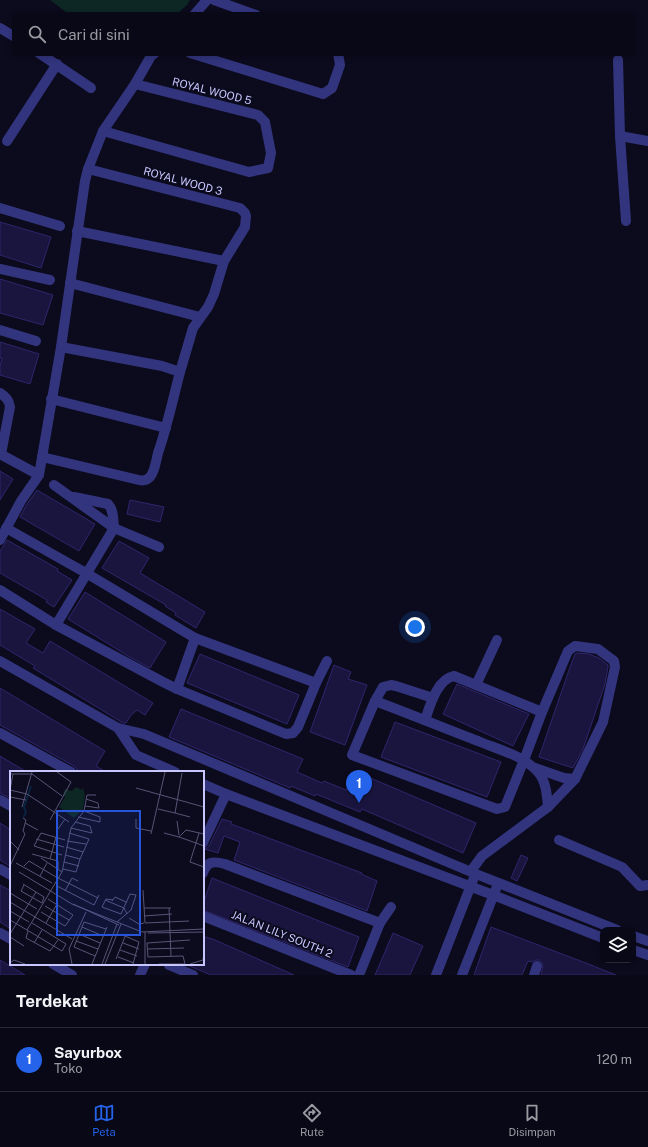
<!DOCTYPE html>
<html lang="id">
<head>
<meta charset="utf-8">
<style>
	body { margin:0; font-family:"Public Sans",sans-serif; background:#12111f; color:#f1f3f6 }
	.controls { position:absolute; right:12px; bottom:12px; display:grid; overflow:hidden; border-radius:8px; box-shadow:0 2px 6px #0003 }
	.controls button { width:36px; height:36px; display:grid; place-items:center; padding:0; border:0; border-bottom:1px solid #292935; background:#090816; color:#f1f3f6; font:20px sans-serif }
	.you { position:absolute; left:415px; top:627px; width:14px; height:14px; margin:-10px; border:3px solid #fff; border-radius:50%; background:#1a73e8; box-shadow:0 0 0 6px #1a73e833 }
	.badge { display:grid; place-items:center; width:26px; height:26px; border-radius:50%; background:#2563eb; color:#fff; font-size:13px; font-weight:700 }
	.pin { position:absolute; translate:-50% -33px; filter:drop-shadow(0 1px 2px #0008) }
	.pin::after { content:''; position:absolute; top:21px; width:14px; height:12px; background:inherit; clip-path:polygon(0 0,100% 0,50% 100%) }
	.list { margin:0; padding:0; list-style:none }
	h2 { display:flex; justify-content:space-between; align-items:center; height:52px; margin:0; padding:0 16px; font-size:17px }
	h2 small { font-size:13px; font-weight:400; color:#999aa1 }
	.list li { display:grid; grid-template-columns:26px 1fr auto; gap:12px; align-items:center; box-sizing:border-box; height:64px; padding:0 16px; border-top:1px solid #292935 }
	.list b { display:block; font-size:15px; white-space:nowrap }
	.list p { margin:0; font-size:13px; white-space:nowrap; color:#999aa1 }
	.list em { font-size:13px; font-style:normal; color:#999aa1 }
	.icon { flex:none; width:22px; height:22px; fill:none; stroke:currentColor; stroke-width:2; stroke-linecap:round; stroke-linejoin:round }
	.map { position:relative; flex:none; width:648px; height:975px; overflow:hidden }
	.search { position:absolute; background:#090816; box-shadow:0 2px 6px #0003; left:12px; right:12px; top:12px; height:44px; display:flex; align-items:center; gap:10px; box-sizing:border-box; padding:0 14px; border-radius:8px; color:#999aa1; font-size:15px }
	.sheet { height:116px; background:#090816 }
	nav { display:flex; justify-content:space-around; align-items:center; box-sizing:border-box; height:56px; border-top:1px solid #292935; background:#090816; font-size:11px; color:#999aa1 }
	nav a { display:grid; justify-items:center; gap:2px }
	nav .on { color:#2563eb }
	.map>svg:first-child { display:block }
</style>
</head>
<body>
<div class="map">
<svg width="648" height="975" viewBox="0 0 648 975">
	<rect width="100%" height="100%" fill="#0c0a1d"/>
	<path fill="#0d2724" d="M50,0h140l-3,5 -11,10h-106z"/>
	<g fill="#1a153e" stroke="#2e266c">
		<path d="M0,222l51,15 -10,31 -41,-13z"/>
		<path d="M0,279l53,16 -10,30 -43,-12z"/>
		<path d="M0,342l39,12 -9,30 -30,-9v-9l2,-8h-2z"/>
		<path d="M0,471l13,8 -13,21z"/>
		<path d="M37,490l58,34 -16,27 -59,-34 7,-13z"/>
		<path d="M130,500l34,7 -4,15 -33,-8z"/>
		<path d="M7,540l51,29 -1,2 15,9 -18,27 -8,-5 1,-2 -47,-27v-22z"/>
		<path d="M119,541l30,17 -9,15 65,39 -9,16 -21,-13 1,-2 -11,-7 1,-1 -64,-37z"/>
		<path d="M85,592l81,50 -16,26 -22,-12 -60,-37z"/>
		<path d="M0,609l35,20 -9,14 17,10 7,-12 103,62 -8,12 -8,-5 -6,5 -5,8h-3l-90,-55 2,-2 -35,-21z"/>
		<path d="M577,653l12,1 10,4 9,7v2l-3,17 -22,65 -10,19 -34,-11 30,-87 6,-16z"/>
		<path d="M200,654l99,41 -12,29 -100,-41z"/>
		<path d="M334,665l17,7 -3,7 19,6 -22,60 -35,-13z"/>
		<path d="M457,684l72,30 -16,32 -70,-32z"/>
		<path d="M0,688l105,63 -9,15 10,6h-29v-3l-3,-3 -74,-41z"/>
		<path d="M181,709l122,50 -6,13 25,11 2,-2 22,9 8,-19 122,52 -13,30 -101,-44 -2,3 -44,-18 -1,2 -24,-10 -1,2 -121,-51z"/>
		<path d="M395,722l106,40 -14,35 -106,-40z"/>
		<path d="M0,756l27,16h-16v27l-11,-6z"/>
		<path d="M222,819l10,3 -1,2 123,46 8,3 -1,1 16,7 -10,30 -133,-51 6,-18 -16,-6 -6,17 -13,-4 4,-3z"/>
		<path d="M0,823l11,7v37l-11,-7z"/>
		<path d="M521,855l7,3 -11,23 -6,-3z"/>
		<path d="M212,878l147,59 -11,30 -145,-57v-6z"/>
		<path d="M0,885l11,6v38l-11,-7z"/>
		<path d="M491,927l100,38 25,10h-75l2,-11 -4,-4h-3l-4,2 -4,-1 -6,14h-48z"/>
		<path d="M393,933l30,13 -10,22 -3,7h-35z"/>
		<path d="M203,936l12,4 79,35h-83l-24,-10v-1h16z"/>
		<path d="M0,960l25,15h-25z"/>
	</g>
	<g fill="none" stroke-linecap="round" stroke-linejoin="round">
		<g stroke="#32357e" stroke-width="10">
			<path d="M214,0l42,15"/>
			<path d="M194,15l13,-15"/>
			<path d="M0,28l15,9"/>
			<path d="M39,53l52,35"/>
			<path d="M190,53l133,41 9,-6 8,-23 -2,-12"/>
			<path d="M618,60l2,76 28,5"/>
			<path d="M103,131l146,41 19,-4 3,-15 -6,-31 -7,-7 -123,-31"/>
			<path d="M620,136l6,85"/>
			<path d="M7,141l50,-77"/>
			<path d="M0,208l60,18"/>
			<path d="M77,231l147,30"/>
			<path d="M0,269l50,11"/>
			<path d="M70,283l130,34"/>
			<path d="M0,330l36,11"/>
			<path d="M61,347l101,19 18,6 13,-44 15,-21 6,-13 10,-33 21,-34 1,-11 -1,-3 -5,-5 -152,-39"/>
			<path d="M0,393c6,4 9,7 10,14l-9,47"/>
			<path d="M51,399l115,29"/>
			<path d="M0,454l39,21 -18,26 -21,39"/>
			<path d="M42,457l97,23c4,1 8,0 11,-3 5,-6 6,-16 8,-24 9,-26 15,-54 22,-81"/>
			<path d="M39,475l22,-128 24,-166 3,-12 15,-38 32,-47 16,-28 4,-3"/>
			<path d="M54,485l60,43"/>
			<path d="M74,497l34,7c6,6 5,16 6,24"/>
			<path d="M6,528l80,45 109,65 121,45"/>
			<path d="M0,590l56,35 107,57 14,7 109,45 7,-1 5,-6 18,-44 11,-22"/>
			<path d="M56,625l58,-97 45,19"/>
			<path d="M0,661l118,67 26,6 332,140 141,56"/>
			<path d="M476,685l21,-45"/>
			<path d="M177,689l18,-51"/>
			<path d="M433,698l-37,-12 -5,-1 -8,2 -8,14 -23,54 145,54 8,-2 19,-47 18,-48 26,-61 7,-5 23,3 16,12 1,6 -12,55 -28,57 -27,28 -66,49 -11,15"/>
			<path d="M375,701c35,13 69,27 103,40 21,9 45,14 60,31 8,9 9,23 10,35"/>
			<path d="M425,720c5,-14 12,-41 29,-44l88,36"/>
			<path d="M118,728l18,27 39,17"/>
			<path d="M0,733l71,39"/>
			<path d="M535,768l29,10 11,1"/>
			<path d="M203,784l23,10 267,101 110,43"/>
			<path d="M0,800l11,6"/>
			<path d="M559,840l63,27 18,19 8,-1"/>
			<path d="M203,843l23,-49"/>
			<path d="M0,869l11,6"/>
			<path d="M203,873c4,-12 10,-12 22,-9l155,59"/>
			<path d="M203,916l148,59"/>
			<path d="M0,933l11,6"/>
			<path d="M633,936l15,5"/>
			<path d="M633,950l15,5"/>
			<path d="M53,964l19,11"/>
			<path d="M169,965l24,10"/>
			<path d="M140,975l5,-11"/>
			<path d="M359,975l21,-52 11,-16"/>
			<path d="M436,975l37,-95"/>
			<path d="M462,975l34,-86"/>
			<path d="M534,975l3,-9"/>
		</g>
	</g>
	<g text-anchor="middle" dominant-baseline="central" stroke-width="4" stroke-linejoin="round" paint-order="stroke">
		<g font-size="11" fill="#c8c6ff" stroke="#0c0a1d">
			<text transform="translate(212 91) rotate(14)">ROYAL WOOD 5</text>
			<text transform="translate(183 181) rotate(15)">ROYAL WOOD 3</text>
			<text transform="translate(282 934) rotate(22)">JALAN LILY SOUTH 2</text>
		</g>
	</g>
	<g transform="translate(10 771)">
		<rect width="194" height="194" fill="#0c0a1d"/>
		<path d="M66,16l6,3 1,-3 2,9 -2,13 -9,9 -15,-11 6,-10 -2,-2 2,-6 7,2z" fill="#0d2724"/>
		<path fill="none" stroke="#092342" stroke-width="2" d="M13,46l3,-4 -2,-6 7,-21"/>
		<path fill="none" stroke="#575577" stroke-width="1" d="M0,3h22l30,22M126,17l68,19M0,19l17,4 42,28M0,19l3,-16M0,26l16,3M75,35l14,2 -1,-5 -12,-4M12,36l10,-35M148,38l17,4 7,-40M165,42l15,4M68,46l22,5v-5l-16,-6M126,48v9l15,3M40,49l21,-38 -14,-10M167,50l2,14M15,52l13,7M61,57l21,5 -2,-7 -15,-4M48,58l7,-10M154,62l15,4M189,62l-3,10 8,3M141,63l14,-62M194,63l-18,-4 -7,7 17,6 -6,19 14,5M26,68l28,8M0,70l9,9M57,70l19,3M56,76l17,5M22,83l26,7v8M52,84l-28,-9 7,-13 24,7M55,84l15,4 9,-20 -20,-6M40,88l6,-22M54,91l15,4M6,92l36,20M0,95l15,-32 -2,-3 3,-11 -3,-2M14,95l5,-5 27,16M53,98l13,3 4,-13M9,101l53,32 70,28 62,-3M52,101l9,-44 13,-17 3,-16h9M30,105l7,-13M48,107l40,20M13,113l21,13 -2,6 -21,-12 3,-6M47,115l37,19 5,-10M133,119l2,33 44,-2M55,120l7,-13 6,3M0,122l27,16M95,129l19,8 3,6M103,129l-7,-1 -4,8 19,7 9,-20 6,1 -5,15 -14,12M102,130l3,-4 11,5M0,131l62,37M63,133l46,21M35,135l24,14M134,137h27M159,137l2,48M0,140l19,11M31,141l24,14 8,-11 -25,-16M134,145l28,-2M119,147l10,6 5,-1M0,149l17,10 35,-58 -21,-14M36,152l11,-19M72,156l21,9M17,159l35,21 4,-7 -34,-21M18,160l-2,7 24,13 8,-11M138,162l56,-1M0,163l26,-42M69,163l21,9M115,165l14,6 -6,22M0,166l14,9M66,170l22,8M24,172l8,-13M113,172l16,6M138,178l36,-1M110,179l17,6M85,185l-21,-9 10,-25 22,7M108,186l16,6M106,188l10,-25M0,192l4,-3 11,4M62,193l-3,-15 17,-37M82,193l15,-37M92,193l15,-40M95,193l16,-40M135,193v-32M149,193h26M175,193l-2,-8 -35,1 -1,-14 43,-3M180,193l13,-4 1,-8"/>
		<path fill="#2654da" fill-opacity="0.15" stroke="#2654da" stroke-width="2" d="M47,40h83v124h-83z"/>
		<rect width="194" height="194" fill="none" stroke="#c8c6ff" stroke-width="2"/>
	</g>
</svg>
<div class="controls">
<button><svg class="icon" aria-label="layers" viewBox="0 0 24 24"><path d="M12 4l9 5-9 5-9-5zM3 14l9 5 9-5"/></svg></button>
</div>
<div class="you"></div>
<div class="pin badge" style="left:359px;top:803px">1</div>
<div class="search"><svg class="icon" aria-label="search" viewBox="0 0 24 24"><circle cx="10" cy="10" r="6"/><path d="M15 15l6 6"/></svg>Cari di sini</div>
</div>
<section class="sheet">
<h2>Terdekat<small></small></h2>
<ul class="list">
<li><span class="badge">1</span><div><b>Sayurbox</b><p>Toko</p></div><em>120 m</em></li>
</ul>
</section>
<nav>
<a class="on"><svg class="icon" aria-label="map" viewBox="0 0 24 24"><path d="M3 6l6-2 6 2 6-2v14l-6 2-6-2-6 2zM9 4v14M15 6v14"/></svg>Peta</a>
<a><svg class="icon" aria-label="directions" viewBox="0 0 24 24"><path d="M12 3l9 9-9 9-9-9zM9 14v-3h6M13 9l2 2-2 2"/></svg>Rute</a>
<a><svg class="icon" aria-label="saved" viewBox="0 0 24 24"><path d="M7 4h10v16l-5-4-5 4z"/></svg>Disimpan</a>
</nav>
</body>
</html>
